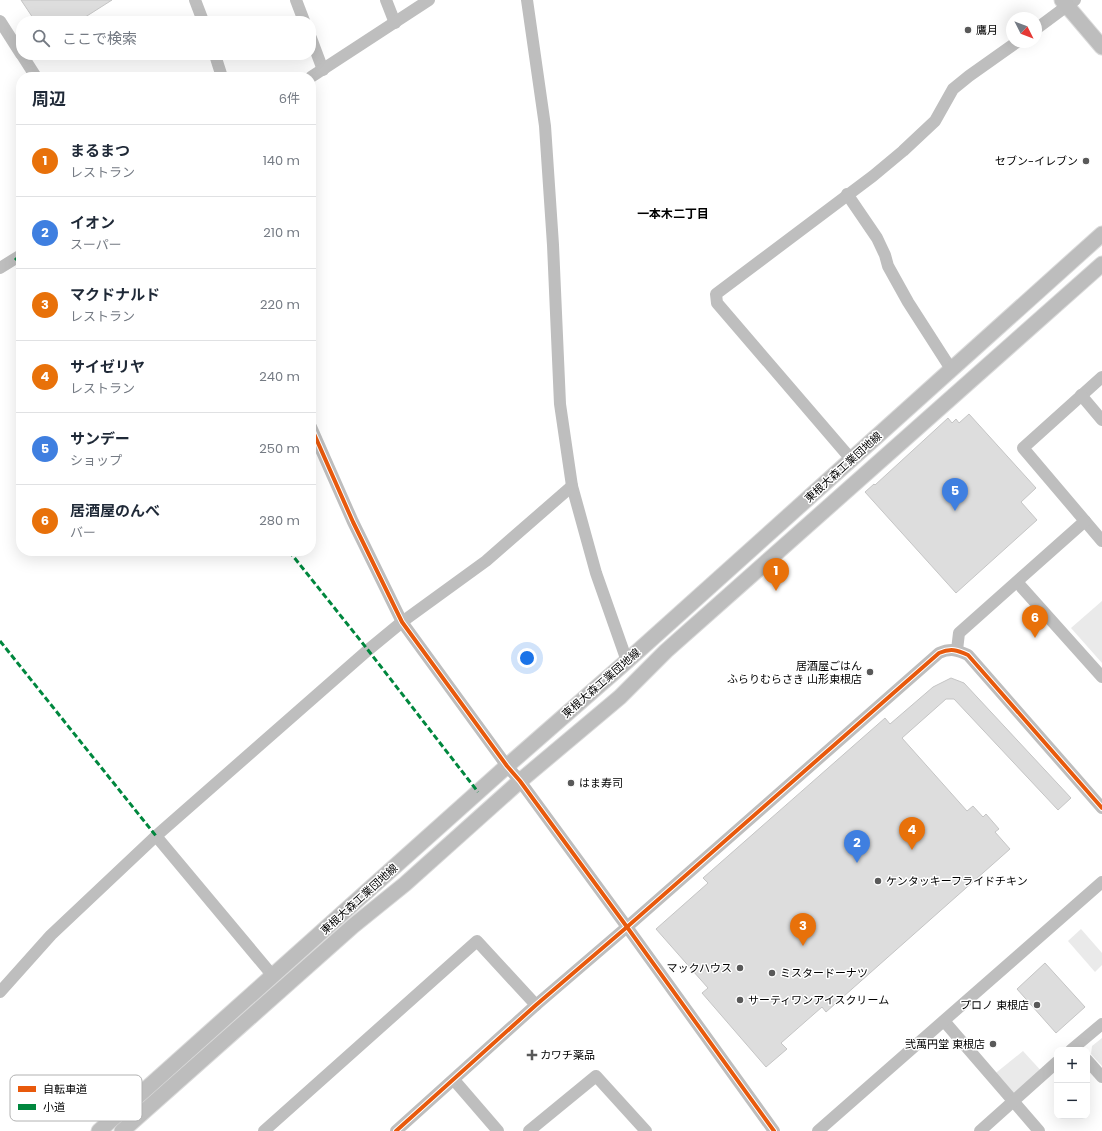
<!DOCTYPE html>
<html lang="ja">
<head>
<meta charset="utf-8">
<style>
	body { margin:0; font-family:Poppins,"Noto Sans JP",sans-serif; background:#f2f2f3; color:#1f2937 }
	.controls { position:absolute; right:12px; bottom:12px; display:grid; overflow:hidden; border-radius:8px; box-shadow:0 4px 16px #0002 }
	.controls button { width:36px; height:36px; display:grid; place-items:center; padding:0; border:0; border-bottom:1px solid #e0e1e3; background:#fff; color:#1f2937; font:20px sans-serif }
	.compass { position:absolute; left:1006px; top:12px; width:36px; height:36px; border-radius:50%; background:#fff; box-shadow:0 4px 16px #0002; rotate:132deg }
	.you { position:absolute; left:527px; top:658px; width:14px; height:14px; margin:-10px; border:3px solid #fff; border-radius:50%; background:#1a73e8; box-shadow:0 0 0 6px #1a73e833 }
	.badge { display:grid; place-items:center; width:26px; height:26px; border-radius:50%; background:#d93025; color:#fff; font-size:13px; font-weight:700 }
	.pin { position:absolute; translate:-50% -33px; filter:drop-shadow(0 1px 2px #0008) }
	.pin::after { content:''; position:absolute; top:21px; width:14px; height:12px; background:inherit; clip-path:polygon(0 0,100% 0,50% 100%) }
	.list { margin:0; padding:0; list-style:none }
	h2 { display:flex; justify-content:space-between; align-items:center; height:52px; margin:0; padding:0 16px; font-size:17px }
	h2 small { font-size:13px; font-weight:400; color:#747a83 }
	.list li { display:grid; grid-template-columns:26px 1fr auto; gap:12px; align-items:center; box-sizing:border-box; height:72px; padding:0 16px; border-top:1px solid #e0e1e3 }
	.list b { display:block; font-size:15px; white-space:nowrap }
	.list p { margin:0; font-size:13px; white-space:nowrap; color:#747a83 }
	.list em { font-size:13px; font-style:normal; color:#747a83 }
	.icon { flex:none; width:22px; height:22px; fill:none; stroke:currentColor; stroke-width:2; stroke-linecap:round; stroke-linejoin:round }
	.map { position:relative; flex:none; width:1102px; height:1131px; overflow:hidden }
	.search { position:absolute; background:#fff; box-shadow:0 4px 16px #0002; left:16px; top:16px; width:300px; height:44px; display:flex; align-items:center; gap:10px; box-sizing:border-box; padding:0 14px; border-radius:16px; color:#747a83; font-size:15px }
	.panel { position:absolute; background:#fff; box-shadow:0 4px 16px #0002; left:16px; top:72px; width:300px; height:484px; border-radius:16px }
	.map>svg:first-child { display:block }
</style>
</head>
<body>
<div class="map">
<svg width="1102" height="1131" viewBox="0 0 1102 1131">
	<rect width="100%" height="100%" fill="#fff"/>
	<g fill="#eaeaea">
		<path d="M1102,601v62l-31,-35z"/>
		<path d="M1081,929l21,24v12l-7,7 -27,-31z"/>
		<path d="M1102,1038v28l-11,-12 1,-8z"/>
		<path d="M1023,1051l21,23 -30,27 -22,-25z"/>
	</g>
	<g fill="#ddd" stroke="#c5c5c5">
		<path d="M21,0h91l-33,21h-44z"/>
		<path d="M969,414l67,74 -15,14 16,18 -81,73 -91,-101 9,-8 1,1 73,-67 4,5 4,-4 3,4z"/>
		<path d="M951,678l13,5 107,115 -13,12 -104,-111h-8l-44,39 65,73 6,-5 10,11 3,-3 13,15 -4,3 15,17 -184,163 -4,-5 -41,36 6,6 -21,18 -64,-74 6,-5 -52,-59 52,-46 -5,-5 182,-160 5,6 43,-37z"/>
		<path d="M1045,963l40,44 -29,26 -39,-44z"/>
	</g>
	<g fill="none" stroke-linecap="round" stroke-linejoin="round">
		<defs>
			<g id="major">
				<path d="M1062,0l40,47"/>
				<path d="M99,1131l408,-365 120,-105 475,-427"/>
				<path d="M122,1131l231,-205 52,-42 115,-103 100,-84 46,-46 436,-387"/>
			</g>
		</defs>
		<use href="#major" stroke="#dbdbdb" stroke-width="17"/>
		<g stroke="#bebebe" stroke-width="12">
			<path d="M195,0l8,21"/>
			<path d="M296,0l8,21"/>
			<path d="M386,0l9,23"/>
			<path d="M527,0l18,126 8,119 7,159 12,82 24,87 31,88"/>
			<path d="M0,21l21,33"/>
			<path d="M1036,29l39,-29"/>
			<path d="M311,38l12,32"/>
			<path d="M22,55l14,22"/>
			<path d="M215,55l7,22"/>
			<path d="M311,77l118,-77"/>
			<path d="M847,194l30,44 8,17 3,11 20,36 43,67"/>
			<path d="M0,268l21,-13"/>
			<path d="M1102,377l-79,71 79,93"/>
			<path d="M1081,395l21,25"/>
			<path d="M311,427l42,95 49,100 105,144 13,15 107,146 147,204"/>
			<path d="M851,459l-134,-156 -1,-9 157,-118 30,-25 32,-30 18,-32 16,-13 48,-34"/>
			<path d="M1017,582l85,95"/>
			<path d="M957,650l2,-17 126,-112"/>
			<path d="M156,836l117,140"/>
			<path d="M0,992l51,-57 105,-99 212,-186 34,-28 84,-61 86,-75"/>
			<path d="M944,1021l95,110"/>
			<path d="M1071,1050l31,-26"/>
			<path d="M1087,1060l15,17"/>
			<path d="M454,1080l44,51"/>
			<path d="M264,1131l213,-190 59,64"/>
			<path d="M396,1131l140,-126 91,-78 312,-274c12,-5 18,-3 29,2l134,153"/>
			<path d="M529,1131l67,-55 50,55"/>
			<path d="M818,1131l284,-249"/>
			<path d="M980,1131l77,-69"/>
		</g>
		<use href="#major" stroke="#bdbdbd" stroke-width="15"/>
		<g stroke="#00873e" stroke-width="3" stroke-dasharray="6 3" stroke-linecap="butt">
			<path d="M15,258l6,6"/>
			<path d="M289,551l79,99 110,142"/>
			<path d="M0,641l156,195"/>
		</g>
		<defs>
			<g id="cycleway">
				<path d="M311,427l42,95 49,100 105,144 13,15 107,146 147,204"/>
				<path d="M396,1131l140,-126 91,-78 312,-274c12,-5 18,-3 29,2l134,153"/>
			</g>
		</defs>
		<use href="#cycleway" stroke="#fff" stroke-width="6"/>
		<use href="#cycleway" stroke="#e8590c" stroke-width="4"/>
	</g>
	<g fill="#595959" stroke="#fff" stroke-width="1.5">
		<circle cx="968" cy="30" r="4"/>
		<circle cx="1086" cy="161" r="4"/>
		<circle cx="870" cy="672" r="4"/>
		<circle cx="571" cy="783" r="4"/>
		<circle cx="878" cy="881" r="4"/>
		<circle cx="740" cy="968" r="4"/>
		<circle cx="772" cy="973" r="4"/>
		<circle cx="740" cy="1000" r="4"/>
		<circle cx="1037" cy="1005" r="4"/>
		<circle cx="993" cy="1044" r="4"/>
		<path d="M530 1049h4v4h4v4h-4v4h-4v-4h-4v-4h4z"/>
	</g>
	<g text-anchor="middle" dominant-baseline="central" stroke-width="3" stroke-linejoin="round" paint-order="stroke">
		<g font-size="11" fill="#000" stroke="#fff" text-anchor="start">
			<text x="976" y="30">鷹月</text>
			<text x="1078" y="161" text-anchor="end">セブン-イレブン</text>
			<text x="862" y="666" text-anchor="end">居酒屋ごはん<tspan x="862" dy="13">ふらりむらさき 山形東根店</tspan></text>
			<text x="579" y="783">はま寿司</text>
			<text x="886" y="881">ケンタッキーフライドチキン</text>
			<text x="732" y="968" text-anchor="end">マックハウス</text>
			<text x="780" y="973">ミスタードーナツ</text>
			<text x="748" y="1000">サーティワンアイスクリーム</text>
			<text x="1029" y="1005" text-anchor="end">プロノ 東根店</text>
			<text x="985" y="1044" text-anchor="end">弐萬円堂 東根店</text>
			<text x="540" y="1055">カワチ薬品</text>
		</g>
		<g font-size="11" fill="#000" stroke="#fff">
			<text transform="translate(843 467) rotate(-42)">東根大森工業団地線</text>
			<text transform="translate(601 683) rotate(-41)">東根大森工業団地線</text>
			<text transform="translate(359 899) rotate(-42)">東根大森工業団地線</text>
		</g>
		<g font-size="12" font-weight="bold" fill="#000" stroke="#fff">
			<text x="673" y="213">一本木二丁目</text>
		</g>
	</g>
	<rect x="10" y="1075" width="132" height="46" rx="6" fill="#fff" stroke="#b2b2b2" stroke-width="1"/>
	<rect x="18" y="1086" width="18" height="6" fill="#e8590c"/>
	<rect x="18" y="1104" width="18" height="6" fill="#00873e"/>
	<g font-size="11" fill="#000">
		<text x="43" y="1093">自転車道</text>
		<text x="43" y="1111">小道</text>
	</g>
</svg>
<div class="controls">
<button>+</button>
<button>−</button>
</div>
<svg class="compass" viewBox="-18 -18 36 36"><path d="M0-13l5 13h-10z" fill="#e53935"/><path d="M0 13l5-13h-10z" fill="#747a83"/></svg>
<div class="you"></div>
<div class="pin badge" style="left:776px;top:591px;background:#e8710a">1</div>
<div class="pin badge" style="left:857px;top:863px;background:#3f7fe0">2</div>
<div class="pin badge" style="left:803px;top:946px;background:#e8710a">3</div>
<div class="pin badge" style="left:912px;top:850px;background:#e8710a">4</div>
<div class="pin badge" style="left:955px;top:511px;background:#3f7fe0">5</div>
<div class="pin badge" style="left:1035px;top:638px;background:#e8710a">6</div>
<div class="search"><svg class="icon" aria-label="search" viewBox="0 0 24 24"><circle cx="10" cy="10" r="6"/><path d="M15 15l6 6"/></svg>ここで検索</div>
<section class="panel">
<h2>周辺<small>6件</small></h2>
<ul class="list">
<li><span class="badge" style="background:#e8710a">1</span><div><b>まるまつ</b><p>レストラン</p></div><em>140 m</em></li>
<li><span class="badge" style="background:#3f7fe0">2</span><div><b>イオン</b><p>スーパー</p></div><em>210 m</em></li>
<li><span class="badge" style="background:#e8710a">3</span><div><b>マクドナルド</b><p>レストラン</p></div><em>220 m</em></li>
<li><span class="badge" style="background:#e8710a">4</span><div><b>サイゼリヤ</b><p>レストラン</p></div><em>240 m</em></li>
<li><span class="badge" style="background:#3f7fe0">5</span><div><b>サンデー</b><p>ショップ</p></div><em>250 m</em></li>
<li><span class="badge" style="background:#e8710a">6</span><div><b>居酒屋のんべ</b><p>バー</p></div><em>280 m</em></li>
</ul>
</section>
</div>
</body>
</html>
